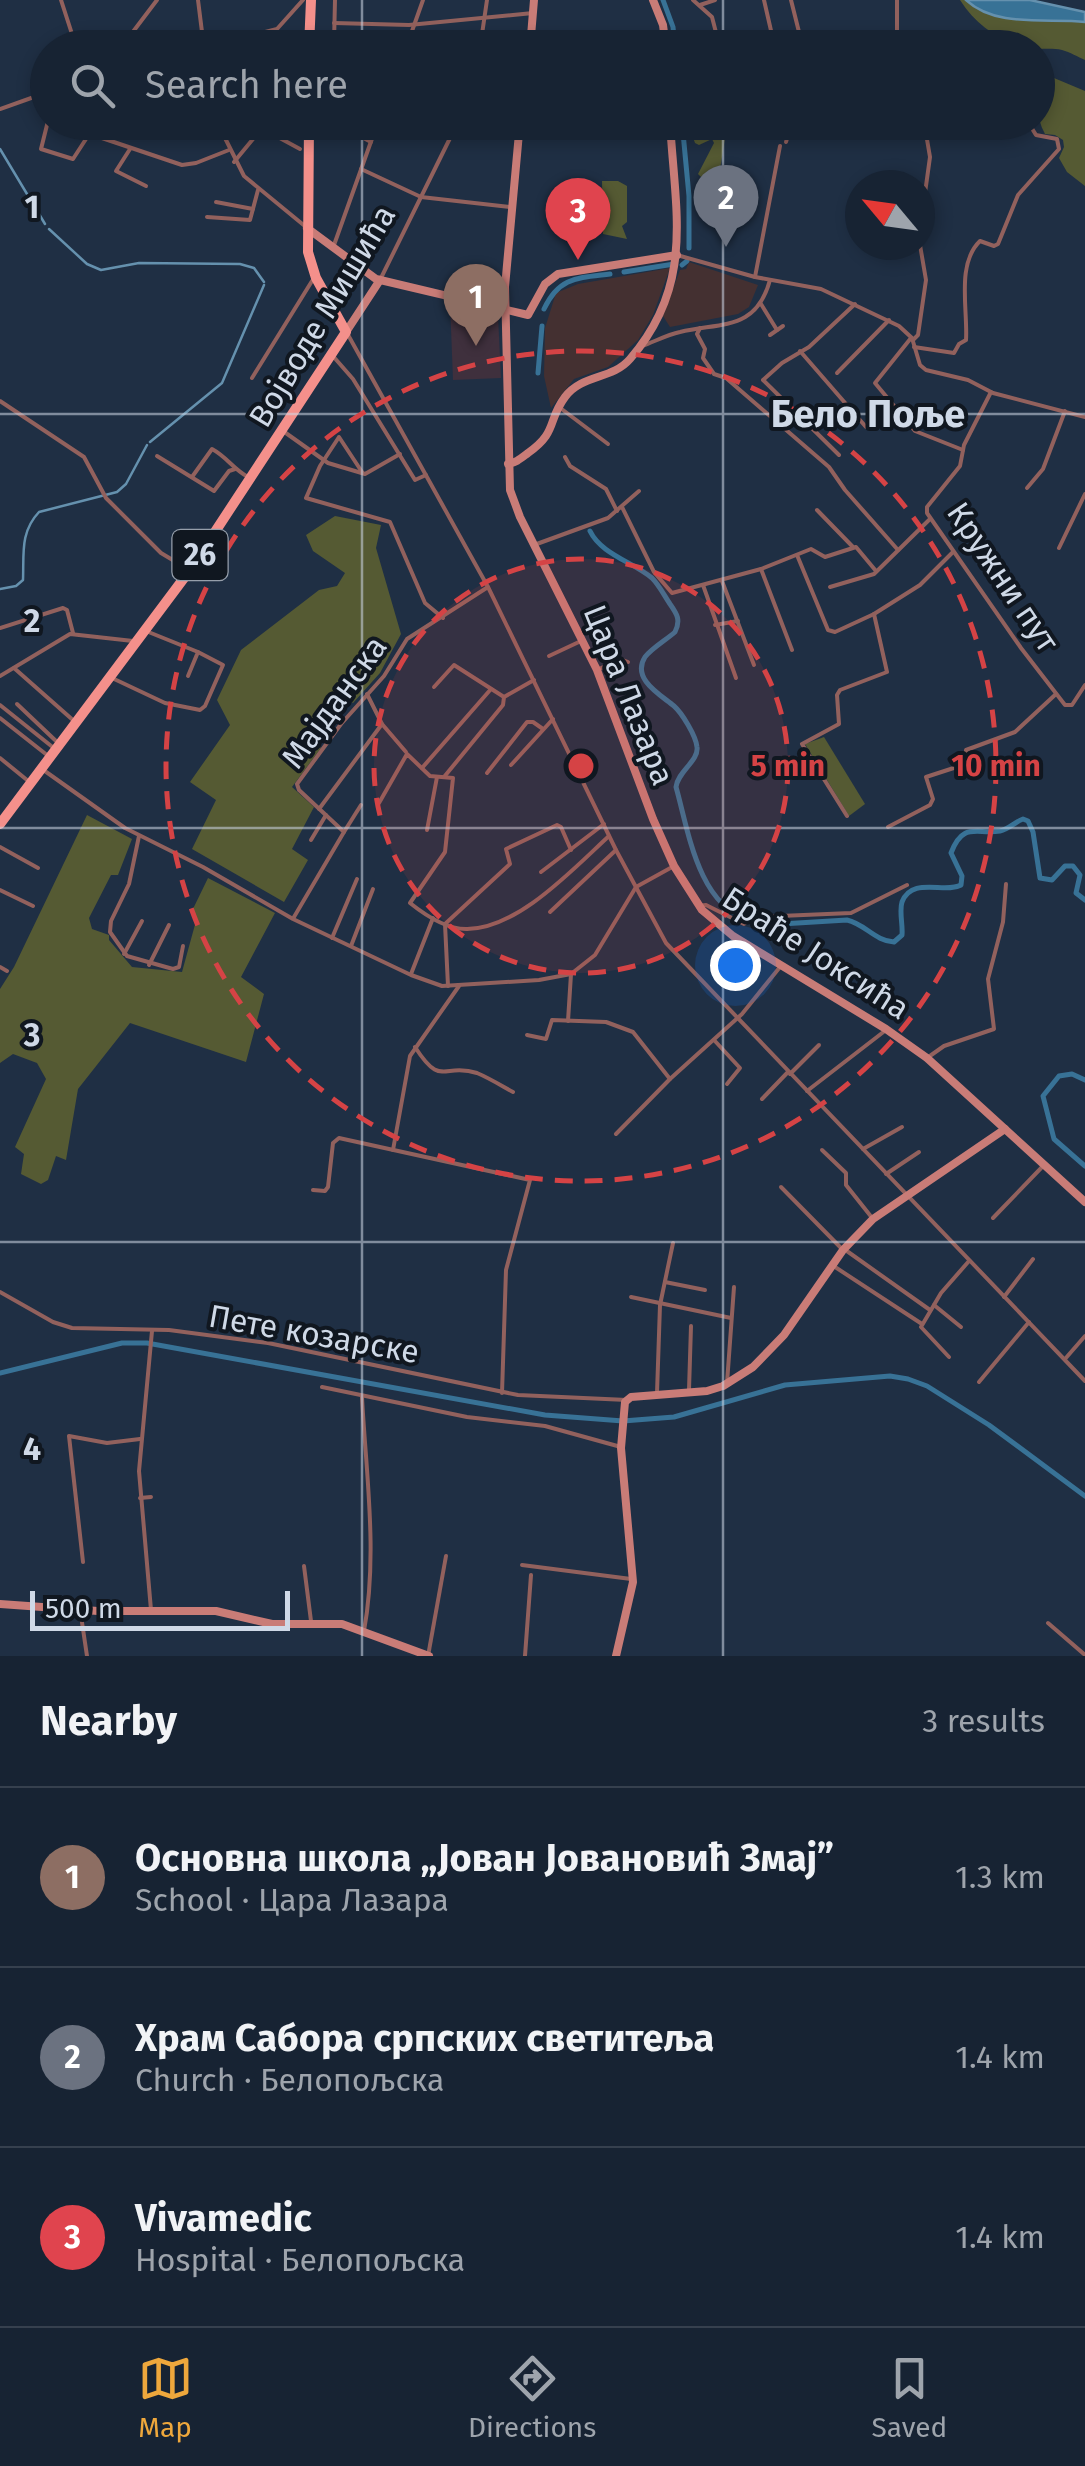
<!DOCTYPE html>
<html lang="en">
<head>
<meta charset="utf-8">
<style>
	body { margin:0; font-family:"Fira Sans",sans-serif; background:#242f3f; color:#f1f3f6 }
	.compass { position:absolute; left:845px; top:170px; width:90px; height:90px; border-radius:50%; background:#172333; box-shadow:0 5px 15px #0003; rotate:299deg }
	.scale { position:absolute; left:30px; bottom:25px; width:260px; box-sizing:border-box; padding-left:10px; border:5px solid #cfd9e7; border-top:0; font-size:28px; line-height:35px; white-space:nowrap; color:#cfd9e7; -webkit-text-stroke:8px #101720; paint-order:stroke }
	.you { position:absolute; left:735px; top:965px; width:35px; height:35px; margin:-25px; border:8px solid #fff; border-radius:50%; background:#1a73e8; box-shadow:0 0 0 15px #1a73e833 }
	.badge { display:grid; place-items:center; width:65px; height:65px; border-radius:50%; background:#eea73c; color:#fff; font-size:32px; font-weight:700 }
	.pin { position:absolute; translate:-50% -82px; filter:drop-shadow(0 2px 5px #0008) }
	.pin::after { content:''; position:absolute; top:52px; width:35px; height:30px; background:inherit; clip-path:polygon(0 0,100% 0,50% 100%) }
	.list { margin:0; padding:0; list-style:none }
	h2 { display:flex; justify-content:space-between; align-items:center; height:130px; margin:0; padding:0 40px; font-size:42px }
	h2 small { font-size:32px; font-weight:400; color:#9ea4ac }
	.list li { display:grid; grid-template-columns:65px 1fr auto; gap:30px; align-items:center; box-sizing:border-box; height:180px; padding:0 40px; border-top:2px solid #36404e }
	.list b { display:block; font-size:38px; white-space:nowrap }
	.list p { margin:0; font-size:32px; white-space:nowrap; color:#9ea4ac }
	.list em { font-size:32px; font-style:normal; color:#9ea4ac }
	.icon { flex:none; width:55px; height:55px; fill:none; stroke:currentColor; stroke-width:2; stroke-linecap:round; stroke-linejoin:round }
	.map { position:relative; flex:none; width:1085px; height:1656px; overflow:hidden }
	.search { position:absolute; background:#172333; box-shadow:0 5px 15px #0003; left:30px; right:30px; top:30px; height:110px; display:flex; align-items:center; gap:25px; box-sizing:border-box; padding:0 35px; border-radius:55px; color:#9ea4ac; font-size:38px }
	.sheet { height:670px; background:#172333 }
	nav { display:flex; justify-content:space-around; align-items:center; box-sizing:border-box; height:140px; border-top:2px solid #36404e; background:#172333; font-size:28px; color:#9ea4ac }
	nav a { display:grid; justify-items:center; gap:5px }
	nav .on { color:#eea73c }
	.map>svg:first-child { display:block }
</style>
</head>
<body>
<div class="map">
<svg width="1085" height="1656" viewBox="0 0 1085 1656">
	<rect width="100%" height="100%" fill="#1f2f44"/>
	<g fill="#443031">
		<path d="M689,262l69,23 -9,22 -11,7 -68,13 -7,-11 17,-46 6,-1z"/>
		<path d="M670,268l-17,47 -15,25 -30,27 -34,12 -23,29 -7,-32 1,-48 11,-35 22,-9z"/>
	</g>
	<path fill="#3f303d" d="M450,303l48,12 3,63 -48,2z"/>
	<g fill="#555a33">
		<path d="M960,0h6c30,27 81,18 119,22v38c-7,-3 -15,-8 -23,-10 -13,-3 -27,1 -39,-3 -27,-9 -48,-23 -63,-47z"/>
		<path d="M1038,77l16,1 31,13v95l-18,-14 -8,-14 5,-11 -1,-7 -8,-5 -10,-1c-10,-18 -8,-37 -7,-57z"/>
		<path d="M688,123h30l1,8 7,1 -9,56 12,6 1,4 -15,9 -3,-13h-12l-2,-6 4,-10 -4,-4 16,-31 -2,-4 -13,6 -4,-2z"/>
		<path d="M602,181h16l9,5v36l-5,4 5,13 -24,-5z"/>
		<path d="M335,516l46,9 -5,23 25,86 -21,39 -27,30 -15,-12 -34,42 17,15 -29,39 22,20 -22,42 16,11 -24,42 -92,-53 24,-49 -26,-18 40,-57 -13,-25 24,-50 78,-60 18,-4 8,-13 -32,-22 -7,-16z"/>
		<path d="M824,737l41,67 -16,12 -44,-72z"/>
		<path d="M87,815l45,24 -14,36h-7l-22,43 3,11 17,6v5l23,27 50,5 14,-51 -5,-8 17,-35 67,35 -34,64 23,17 -18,68 -116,-39 -52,66 -12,71 -10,-4 -8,24 -7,4 -20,-10 3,-20 -9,-7 31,-68 -9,-16 -24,-9 -13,9v-74l14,-22z"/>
	</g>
	<path fill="#387296" stroke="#6591ae" stroke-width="2.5" d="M966,0h64l55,12v10c-38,-4 -89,6 -119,-22z"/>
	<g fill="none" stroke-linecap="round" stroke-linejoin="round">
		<g stroke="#6591ae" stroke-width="2.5">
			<path d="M0,149l45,75"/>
			<path d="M49,229l38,35 14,6 38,-7 101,1 14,4 10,14"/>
			<path d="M150,442l72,-59 42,-98"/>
			<path d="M0,589l16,-3 7,-6c1,-26 -3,-48 16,-68l78,-20 9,-8 21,-39"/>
		</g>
		<g stroke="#387296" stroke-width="5">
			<path d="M663,0l10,27 2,21"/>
			<path d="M682,122l7,74v52"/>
			<path d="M682,265l5,-4"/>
			<path d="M624,272l50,-8"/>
			<path d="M544,309c15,-32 33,-31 66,-35"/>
			<path d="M538,373l4,-47"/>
			<path d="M590,531c11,23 43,31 62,47 7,7 12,17 18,26 7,10 11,16 5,28 -9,8 -23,16 -30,25 -14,22 16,38 29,49 8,7 22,30 23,41 2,14 -19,24 -21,40 12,42 22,118 72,132"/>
			<path d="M753,921l28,3 66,-4c18,4 28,21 47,22l8,-7c1,-10 -3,-24 0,-33 10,-26 43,-8 59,-17l1,-9 -11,-23c12,-32 26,-18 49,-22 9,-2 15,-9 23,-12l5,2 5,11 7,46 12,2 13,-14h8l7,9 -4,18 9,7"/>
			<path d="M1085,1080l-13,-6 -13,2 -16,20 11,43 31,27"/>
			<path d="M0,1373l122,-30h25l398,72 78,6 51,-4 111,-32 105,-9 18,3 19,7 62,39 96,71"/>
		</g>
		<g stroke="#92615d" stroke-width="4">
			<path d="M61,0l11,34"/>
			<path d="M198,0l4,32 7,16"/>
			<path d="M335,0l-1,43 29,5"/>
			<path d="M693,0l19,17 8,31"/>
			<path d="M764,0l11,48"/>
			<path d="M791,0l12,48"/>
			<path d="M897,0v30l6,18"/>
			<path d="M700,5l15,-5"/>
			<path d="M334,23l75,2 124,-12"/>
			<path d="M72,34l57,3 13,11"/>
			<path d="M129,37l28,-37"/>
			<path d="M531,40h134"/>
			<path d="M64,48l8,-14"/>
			<path d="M226,48l16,-10 35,-9 26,-29"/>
			<path d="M406,48l17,-48"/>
			<path d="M480,48l7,-48"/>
			<path d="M0,109l48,-17"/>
			<path d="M48,121l-7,28 32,10 24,-37"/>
			<path d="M186,122l5,1"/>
			<path d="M217,122l27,54 62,51"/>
			<path d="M248,122l12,9"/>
			<path d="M341,126l30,16"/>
			<path d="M263,129l37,20"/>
			<path d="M90,134l92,31 14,-2 33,-13"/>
			<path d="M786,142l6,-20"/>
			<path d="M130,149l-14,22 30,15"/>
			<path d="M234,162l33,-40"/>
			<path d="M361,169l60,28 89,10"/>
			<path d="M216,202l37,7"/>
			<path d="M207,217l43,3 8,-30"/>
			<path d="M920,229l10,-72 -6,-35"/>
			<path d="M334,245l44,-123"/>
			<path d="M677,255l78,22 66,12 78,37 13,12 8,27 6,5 42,10 25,13 92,24"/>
			<path d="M755,277l25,-131"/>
			<path d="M380,280l78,-158"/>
			<path d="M761,304l16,26"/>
			<path d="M700,328l-3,6 8,15 -2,9 11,16 12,4 103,89 16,23 53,60"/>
			<path d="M347,333l141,254 128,263 50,93 419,438"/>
			<path d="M770,335l13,-9"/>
			<path d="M911,338l-36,45 40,48 48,19"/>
			<path d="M913,340l5,-5 8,-55 -6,-35"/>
			<path d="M642,346c12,-4 24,-11 38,-14 42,-10 76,-1 90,-52"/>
			<path d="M914,347l40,6 5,-9 7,-4c2,-30 -10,-76 14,-99l14,5 4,-2 20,-49 41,-46 -2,-10 -21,-4 -8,-13"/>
			<path d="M800,351l66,76"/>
			<path d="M332,355l21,24 62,101 11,-5"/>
			<path d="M837,373l52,-53"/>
			<path d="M252,378l60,-97"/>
			<path d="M991,392l-27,53 -4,21 -33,41v6l94,135 44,57h7l13,-20"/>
			<path d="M0,401l84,56 22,41 55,55 25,15"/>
			<path d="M559,407l49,37"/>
			<path d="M283,431l45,32 37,11 35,-20"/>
			<path d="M839,455l-76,-75 19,-17 27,-16 46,-43"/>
			<path d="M157,456l57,35 15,-20 6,-2"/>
			<path d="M565,457l5,9 36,23 11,22"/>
			<path d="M362,472l-23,-35 -19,29 -14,32 84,24 35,81 18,15"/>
			<path d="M192,477l20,-28c15,8 21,20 36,28"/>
			<path d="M1027,488l16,-19 22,-58"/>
			<path d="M622,507l32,65 18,21 89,-24 50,-20 14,8 31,-10 20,24"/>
			<path d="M817,510l36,37"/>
			<path d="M534,545l74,-27 31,-27"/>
			<path d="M1059,548l26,-54"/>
			<path d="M797,555l31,75 7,2 39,-18 46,-29 33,-33"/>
			<path d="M761,569l31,81"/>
			<path d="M722,581l32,84"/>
			<path d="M703,585l33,93"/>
			<path d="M830,587l44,-13 56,-55"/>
			<path d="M715,625l23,-4"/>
			<path d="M0,628l63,-20 4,2 6,23"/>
			<path d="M146,631l52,21 -10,24"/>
			<path d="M549,656l32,-15"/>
			<path d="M14,668l60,53"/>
			<path d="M597,670l23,-11 8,3"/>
			<path d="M0,676l70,-42 63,7"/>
			<path d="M112,678l53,25 35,7 5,-4 18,-41 -25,-13"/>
			<path d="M434,687l20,-22 50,32"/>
			<path d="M367,694l15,30 24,28"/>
			<path d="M17,704l39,37"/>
			<path d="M0,705l55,44"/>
			<path d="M0,718l47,37"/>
			<path d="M0,758l27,22"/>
			<path d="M511,765l42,-46"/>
			<path d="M422,768l69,-79"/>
			<path d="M42,769l83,59 78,39 90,52 118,56 31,11 97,-6 32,-6 24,-19 41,-68 38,-21"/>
			<path d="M487,773l40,-51h6l10,7"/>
			<path d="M444,777l59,-72 1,-8 30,-17"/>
			<path d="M379,803l28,-49 23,22 23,2 -8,74 -35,51c15,12 36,26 56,26 51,1 108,-61 143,-93"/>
			<path d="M319,809l63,-85"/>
			<path d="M847,816l-45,-72 37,-20 -2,-29 3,-5 47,-18 -13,-58"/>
			<path d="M888,827l42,-22 3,-6 -7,-22 40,-13v-14l49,-18 41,-38"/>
			<path d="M427,830l10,-53"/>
			<path d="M344,832l17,-27"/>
			<path d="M139,836l-10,48 -18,37 -1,11 17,24 46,13 6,-2 4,-21"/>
			<path d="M311,840l15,-25"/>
			<path d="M0,847l38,21"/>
			<path d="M541,872l63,-48"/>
			<path d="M0,890l33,16"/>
			<path d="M698,906l8,-1 38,19 9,-7 98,-4 56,-28"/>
			<path d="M550,912l66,-62"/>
			<path d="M294,917l50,-85 -45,-42 -2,-6 44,-60 43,-48 23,-37 81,-52"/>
			<path d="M332,938l25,-59"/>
			<path d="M351,946l22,-57"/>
			<path d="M124,954l18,-33"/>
			<path d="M149,965l20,-40"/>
			<path d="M0,967l7,4"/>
			<path d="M411,974l22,-56"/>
			<path d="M448,986l-3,-62 65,-60 -4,-15 51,-24 4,2 10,23"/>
			<path d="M568,1021l3,-47"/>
			<path d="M527,1035l19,4 6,-19 54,2 27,10 37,47"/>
			<path d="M714,1040l26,28 -13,16"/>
			<path d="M415,1047c27,42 28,15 62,26 12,5 25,13 36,19"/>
			<path d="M927,1058l17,-12 50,-17 -6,-50 15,-57 3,-38"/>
			<path d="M790,1074l29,-29"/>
			<path d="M807,1091l79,-61"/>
			<path d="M762,1099l26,-27"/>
			<path d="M616,1134l54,-55 72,-65 38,-47"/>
			<path d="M863,1149l39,-22"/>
			<path d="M393,1150l17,-94 49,-70"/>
			<path d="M822,1150l24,23v12l27,34"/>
			<path d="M886,1174l33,-22"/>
			<path d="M781,1187l62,63"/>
			<path d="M313,1190l12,1 3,-4 5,-44 6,-5 191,42 -24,90 -4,123"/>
			<path d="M993,1218l51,-53"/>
			<path d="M844,1249l86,61"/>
			<path d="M832,1265l90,59"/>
			<path d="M665,1282l40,8"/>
			<path d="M0,1292l53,30 19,6 97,2 99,13 250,52 109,5"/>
			<path d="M631,1297l100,21"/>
			<path d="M1004,1297l29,-38"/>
			<path d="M934,1305l27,22"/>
			<path d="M949,1357l-28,-30 20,-34 28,-32"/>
			<path d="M1065,1359l20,-23"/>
			<path d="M979,1382l50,-60"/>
			<path d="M727,1383l7,-96"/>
			<path d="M322,1387l145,30 78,9 76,21"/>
			<path d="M689,1390l2,-64"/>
			<path d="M657,1393l3,-88 13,-62"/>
			<path d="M362,1397c4,77 16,157 2,234"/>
			<path d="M140,1498l11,-1"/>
			<path d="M83,1562l-14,-126 38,7 33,-4"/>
			<path d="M522,1565l109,14"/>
			<path d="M304,1566l7,55"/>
			<path d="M80,1609l7,47"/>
			<path d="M151,1610l-12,-139 13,-140"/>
			<path d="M1048,1623l37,32"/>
			<path d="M428,1656l18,-100"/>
			<path d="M525,1656l6,-81"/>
		</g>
		<g stroke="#c97c77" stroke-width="8">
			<path d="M653,0l10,25 3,23"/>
			<path d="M530,48l4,-48"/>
			<path d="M520,122l-15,165 5,203 10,27 77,153 56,149 21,47 28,44 31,26 153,93 41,29 158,144"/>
			<path d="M307,228l69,51 152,36 17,-31 13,-10 119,-19"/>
			<path d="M346,332l34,-52"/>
			<path d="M508,464c9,-2 12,-5 20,-11 30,-21 19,-32 37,-56 17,-23 47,-17 65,-38 65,-75 45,-147 40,-237"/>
			<path d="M0,1604l98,7h118l56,13h70l87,32"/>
			<path d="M616,1656l17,-74 -12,-134 4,-46 6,-5 76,-6 16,-5 30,-19 31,-32 59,-85 30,-31 132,-90"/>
		</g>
		<g stroke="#f4908b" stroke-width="10">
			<path d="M309,48l2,-48"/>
			<path d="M0,824l190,-254 156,-238 -30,-54 -8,-26 1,-130"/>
		</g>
	</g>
	<path fill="none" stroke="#cfd9e7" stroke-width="2.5" stroke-opacity="0.55" d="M362,0v48M723,0v48M362,122v1534M723,122v1534M0,414h1085M0,828h1085M0,1242h1085"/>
	<circle cx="581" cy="766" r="207" fill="#d54345" fill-opacity=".12"/>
	<g fill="none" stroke="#d54345" stroke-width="5" stroke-dasharray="18 12">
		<circle cx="581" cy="766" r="207"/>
		<circle cx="581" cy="766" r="415"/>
	</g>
	<g text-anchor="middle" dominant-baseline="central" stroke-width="8" stroke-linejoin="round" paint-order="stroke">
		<rect fill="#101720" stroke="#969fab" stroke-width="2.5" x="172.5" y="530" width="55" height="50" rx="8"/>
		<g font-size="30" font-weight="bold" fill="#cfd9e7">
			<text x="200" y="555">26</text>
		</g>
		<g font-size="32" fill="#cfd9e7" stroke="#101720">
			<text transform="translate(322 316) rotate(-59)">Војводе Мишића</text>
			<text transform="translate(1003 577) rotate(56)">Кружни пут</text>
			<text transform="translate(629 695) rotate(68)">Цара Лазара</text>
			<text transform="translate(334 702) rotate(-54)">Мајданска</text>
			<text transform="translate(816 953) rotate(33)">Браће Јоксића</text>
			<text transform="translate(314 1334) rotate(10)">Пете козарске</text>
		</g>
		<g font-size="38" font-weight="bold" fill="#cfd9e7" stroke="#101720">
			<text x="868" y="414">Бело Поље</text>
		</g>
	</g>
	<g font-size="32" text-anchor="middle" font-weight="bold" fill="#cfd9e7" stroke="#101720" stroke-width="8" stroke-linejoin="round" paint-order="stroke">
		<text x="32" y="218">1</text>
		<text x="32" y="632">2</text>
		<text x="32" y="1046">3</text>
		<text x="32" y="1460">4</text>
	</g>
	<circle cx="581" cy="766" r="15" fill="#d54345" stroke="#101720" stroke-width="5"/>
	<g font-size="30" text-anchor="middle" font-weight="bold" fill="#d54345" stroke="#101720" stroke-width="8" stroke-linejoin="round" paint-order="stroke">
		<text x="788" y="776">5 min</text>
		<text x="996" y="776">10 min</text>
	</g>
</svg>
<svg class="compass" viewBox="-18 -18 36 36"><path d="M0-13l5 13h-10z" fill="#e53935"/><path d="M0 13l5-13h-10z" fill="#9ea4ac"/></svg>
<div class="scale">500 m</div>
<div class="you"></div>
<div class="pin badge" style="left:476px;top:346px;background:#8d6e63">1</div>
<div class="pin badge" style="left:726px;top:247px;background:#6b7280">2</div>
<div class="pin badge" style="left:578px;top:260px;background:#e0444e">3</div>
<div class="search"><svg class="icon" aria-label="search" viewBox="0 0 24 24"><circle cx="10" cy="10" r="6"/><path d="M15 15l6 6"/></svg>Search here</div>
</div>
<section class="sheet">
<h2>Nearby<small>3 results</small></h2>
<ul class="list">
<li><span class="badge" style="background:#8d6e63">1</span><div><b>Основна школа „Јован Јовановић Змај”</b><p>School · Цара Лазара</p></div><em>1.3 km</em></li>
<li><span class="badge" style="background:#6b7280">2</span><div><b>Храм Сабора српских светитеља</b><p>Church · Белопољска</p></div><em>1.4 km</em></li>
<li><span class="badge" style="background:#e0444e">3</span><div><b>Vivamedic</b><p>Hospital · Белопољска</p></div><em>1.4 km</em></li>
</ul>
</section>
<nav>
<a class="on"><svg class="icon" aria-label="map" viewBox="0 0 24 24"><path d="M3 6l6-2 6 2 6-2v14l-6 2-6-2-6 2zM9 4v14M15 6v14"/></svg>Map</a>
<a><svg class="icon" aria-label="directions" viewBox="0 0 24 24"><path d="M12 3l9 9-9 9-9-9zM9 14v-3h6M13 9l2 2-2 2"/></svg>Directions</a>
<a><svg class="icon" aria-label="saved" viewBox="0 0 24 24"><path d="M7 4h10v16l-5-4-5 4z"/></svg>Saved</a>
</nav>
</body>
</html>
